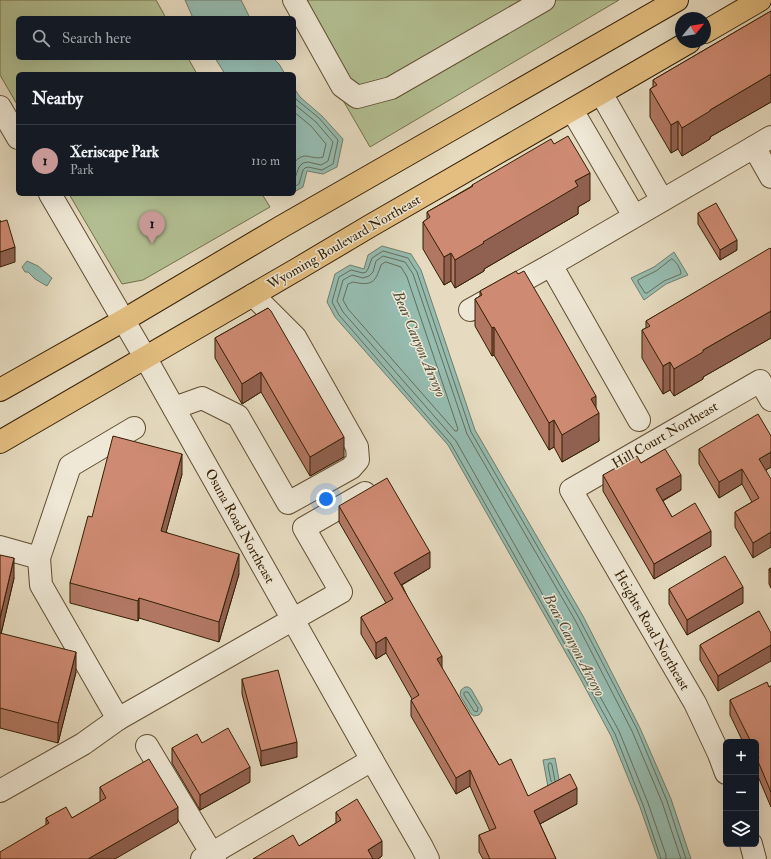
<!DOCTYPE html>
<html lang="en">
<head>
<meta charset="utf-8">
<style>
	body { margin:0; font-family:"IM FELL Double Pica",serif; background:#242831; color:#f1f3f6 }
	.controls { position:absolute; right:12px; bottom:12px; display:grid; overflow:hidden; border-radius:6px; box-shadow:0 4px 16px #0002 }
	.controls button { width:36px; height:36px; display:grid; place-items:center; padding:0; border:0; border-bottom:1px solid #363941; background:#171b24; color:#f1f3f6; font:20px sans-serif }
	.compass { position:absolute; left:675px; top:12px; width:36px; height:36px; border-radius:50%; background:#171b24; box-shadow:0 4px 16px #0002; rotate:60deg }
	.you { position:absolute; left:326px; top:499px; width:14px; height:14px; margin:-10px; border:3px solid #fff; border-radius:50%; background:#1a73e8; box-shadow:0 0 0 6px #1a73e833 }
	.badge { display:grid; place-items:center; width:26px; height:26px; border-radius:50%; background:#c59692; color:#111; font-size:13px; font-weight:700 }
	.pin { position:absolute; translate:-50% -33px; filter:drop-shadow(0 1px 2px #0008) }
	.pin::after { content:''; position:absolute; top:21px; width:14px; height:12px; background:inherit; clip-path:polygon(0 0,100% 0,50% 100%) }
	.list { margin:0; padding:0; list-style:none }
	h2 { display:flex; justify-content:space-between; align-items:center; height:52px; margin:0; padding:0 16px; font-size:17px }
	h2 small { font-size:13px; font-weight:400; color:#9ea1a6 }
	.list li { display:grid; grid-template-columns:26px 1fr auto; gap:12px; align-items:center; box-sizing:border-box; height:72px; padding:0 16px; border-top:1px solid #363941 }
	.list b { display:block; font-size:15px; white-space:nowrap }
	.list p { margin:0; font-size:13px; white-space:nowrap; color:#9ea1a6 }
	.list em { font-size:13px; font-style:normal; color:#9ea1a6 }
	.icon { flex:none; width:22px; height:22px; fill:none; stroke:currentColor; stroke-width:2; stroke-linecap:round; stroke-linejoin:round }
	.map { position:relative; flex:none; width:771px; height:859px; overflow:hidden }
	.search { position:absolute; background:#171b24; box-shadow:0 4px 16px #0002; left:16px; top:16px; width:280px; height:44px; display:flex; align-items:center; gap:10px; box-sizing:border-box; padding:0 14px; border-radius:6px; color:#9ea1a6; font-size:15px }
	.panel { position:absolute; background:#171b24; box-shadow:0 4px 16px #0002; left:16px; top:72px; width:280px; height:124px; border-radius:6px }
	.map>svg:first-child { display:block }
</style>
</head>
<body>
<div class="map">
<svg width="771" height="859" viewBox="0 0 771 859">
	<rect width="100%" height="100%" fill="#e6dbc0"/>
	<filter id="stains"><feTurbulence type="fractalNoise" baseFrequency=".005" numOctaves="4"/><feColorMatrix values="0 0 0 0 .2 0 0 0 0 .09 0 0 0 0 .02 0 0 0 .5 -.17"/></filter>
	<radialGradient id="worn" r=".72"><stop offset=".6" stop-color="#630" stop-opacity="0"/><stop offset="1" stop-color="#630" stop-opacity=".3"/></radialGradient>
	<g fill="#b3c093" stroke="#74704b">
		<path d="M0,0h156l10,18h-148v40h170l9,16h-179v32l-18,-31z"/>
		<path d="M285,0h334l-249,147z"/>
		<path d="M69,194h193l8,13 -127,73 -21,4z"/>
	</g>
	<g fill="#96bbaf" stroke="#6f7d6a">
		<path d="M185,0h56l9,18h-57z"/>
		<path d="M215,58h58l6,6 6,10h-60z"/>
		<path d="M294,88l6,9 22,19 10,11 11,12 -6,28 -14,7 -16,-3 -4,16 -9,5z"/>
		<path d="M382,246l29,8 10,16 54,160 108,186 57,112 31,71 20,60h-33l-18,-52 -29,-71 -31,-58 -132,-233 -113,-128 -8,-15 8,-28 15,-9 14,4 4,-14z"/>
		<path d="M674,252l14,23 -22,9 -22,16 -13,-22 23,-11z"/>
		<path d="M27,261l11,5 14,12 -5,8 -12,-7 -7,-7h-3l-3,-5z"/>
		<path d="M465,687h3l3,2 11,19v3l-3,4 -5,1 -3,-2 -11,-19 1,-5z"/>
		<path d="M555,758l5,27 -12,2 -5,-27z"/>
	</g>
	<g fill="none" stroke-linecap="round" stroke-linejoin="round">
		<g stroke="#656d59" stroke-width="1">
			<path d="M294,96l3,4 22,18 19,22 -5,24 -11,6 -14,-3 -3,1 -2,2 -4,14 -5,3"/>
			<path d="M294,104l22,18 17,20 -5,19 -7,4 -13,-3 -5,1 -4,4 -5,14"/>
			<path d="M294,112l17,14 15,18 -3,13c-12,4 -18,-8 -29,6"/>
			<path d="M672,259c4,2 9,10 9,15l-17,7 -17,12h-2l-7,-11v-2l18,-9z"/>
			<path d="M386,262l15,5 6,10 51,152 -1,2h-2l-107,-122 -5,-9 5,-16 5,-2c19,4 22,1 28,-17z"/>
			<path d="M465,692h3l10,16 -1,4 -3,-1 -10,-16v-2z"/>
			<path d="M552,782l-1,-1 -3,-15 1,-3h2l1,2 3,16"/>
			<path d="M661,859l-18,-54 -28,-71 -32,-58 -132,-232 -112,-129 -7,-13 7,-25 12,-7 12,3 3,-1 2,-3 4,-11 11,-7 25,7 9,14 54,160 108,186 58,111 30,72 19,58"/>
			<path d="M666,859v-4l-18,-52 -29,-72 -32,-58 -131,-232 -113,-129 -6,-11 6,-21 9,-5 11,3 6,-2 4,-4 3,-11 7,-5 22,6 8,12 54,160 108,186 57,111 30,71 19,57"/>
		</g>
		<defs>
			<g id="minor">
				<path d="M294,0l48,86 15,11 34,-9 153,-88"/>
				<path d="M601,93l61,107"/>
				<path d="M0,107l18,31"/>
				<path d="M572,110l62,106"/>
				<path d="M754,147l17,-10"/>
				<path d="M50,194l95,163 227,403 50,87 6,12"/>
				<path d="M470,310l81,-45"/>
				<path d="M174,408l28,-10 36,18 50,87 63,-35 7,-8 -1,-13 -62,-110 -42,-42"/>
				<path d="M639,420l-88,-155 203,-118 17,30"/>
				<path d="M0,547l39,11 2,27 77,134 223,-127 -37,-64 61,-35"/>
				<path d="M39,558l31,-92 64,-38"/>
				<path d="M147,746l68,113"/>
				<path d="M726,773l-7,-19 -24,-51 -124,-213 189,-109 11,19"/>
				<path d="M0,791l83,-47 35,-25"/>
				<path d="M751,844l4,15"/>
				<path d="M202,859l170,-99"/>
			</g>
			<g id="major">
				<path d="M705,32l55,-32"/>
				<path d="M0,390l124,-70 157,-93 396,-227"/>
				<path d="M0,442l301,-175 69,-41 231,-133 88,-51"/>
			</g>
		</defs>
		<use href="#minor" stroke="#604e32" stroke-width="24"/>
		<use href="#major" stroke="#341f03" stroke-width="24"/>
		<use href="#minor" stroke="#efe8d6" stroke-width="22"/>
		<use href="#major" stroke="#e3be80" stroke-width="22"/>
	</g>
	<g fill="#b17763" stroke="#341f03">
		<path d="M771,11v91l-61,35v2l-28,17 -4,-7 -7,4 -21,-36v-28l3,-2v-7z"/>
		<path d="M472,185l118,15 -12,7v7l-94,55v2l-29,17 -4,-7 -7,4 -21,-36v-27l4,-3v-7l45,-26z"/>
		<path d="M698,213l39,37 -17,10 -22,-36z"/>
		<path d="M771,249v89l-68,39v2l-29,17 -4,-6 -7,4 -21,-36v-28l4,-2v-7z"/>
		<path d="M480,291l116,117 3,33 -37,21 -8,-15 -5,3 -55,-95 -2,1 -17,-30v-27l5,-3z"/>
		<path d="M268,308l76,149 -34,19 -49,-84 -19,12 -27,-46v-20z"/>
		<path d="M771,436v31l-5,3 -13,88 -18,-31v-15l17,-10 -10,-18 -23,14 -20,-34v-15z"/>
		<path d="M641,463l40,27 -18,11 9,16 39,29 -57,33 -51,-88v-16z"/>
		<path d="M182,474l-16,58 73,42 -20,68 -80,-24 -1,3 -68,-18v-20l22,-66z"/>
		<path d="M339,506l91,62 -28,17 40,84 57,96 29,31 49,8 -37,20 16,35h-73l-4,-7v-17l11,-4 -20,-45 -14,8 -45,-78v-16l1,-1 -26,-46 -10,6 -15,-25v-17l25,-14 -47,-81z"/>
		<path d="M0,555l14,23 -13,56 75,38 -18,71 -58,-15z"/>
		<path d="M771,568v20l-2,-4v-15z"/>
		<path d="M669,589l74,14 -56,32 -18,-31z"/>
		<path d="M759,611l-41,80 -18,-31v-15z"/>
		<path d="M242,679l55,78 -36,9 -19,-72z"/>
		<path d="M771,686v121l-14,-33v-4l-1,-2v-26h-13l-13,-27v-15z"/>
		<path d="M202,743l48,39 -50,28 -28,-47v-15z"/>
		<path d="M100,787l78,35 -1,1 -131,2v-7h26l28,-16z"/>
		<path d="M336,812l46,44 -4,3h-125l46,-13 37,-23z"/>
	</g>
	<g fill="#906150" stroke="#341f03">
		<path d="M771,74v28l-61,35v2l-28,17v-28l28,-18z"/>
		<path d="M678,121v28l-7,4v-28z"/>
		<path d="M590,173v27l-12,7v7l-94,55v2l-29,17v-28l120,-79z"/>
		<path d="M737,240v10l-17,10v-10z"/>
		<path d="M15,247v15l-15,5v-15z"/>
		<path d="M451,253v28l-7,4v-28z"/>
		<path d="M771,311v27l-68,39v2l-29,17v-27l29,-19z"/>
		<path d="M494,327v28l-2,1v-28z"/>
		<path d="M670,362v28l-7,4v-28z"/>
		<path d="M261,372v20l-19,12v-20z"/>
		<path d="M596,396v19l3,-2v28l-37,21v-27l29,-36z"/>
		<path d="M554,420v27l-5,3v-27z"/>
		<path d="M344,437v20l-34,19v-19z"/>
		<path d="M771,452v15l-12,7v-15z"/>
		<path d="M182,454v20l-21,77v-20z"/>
		<path d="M742,469v15l-23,14v-16z"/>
		<path d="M681,475v15l-25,14v-15z"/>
		<path d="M711,531v15l-57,33v-15z"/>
		<path d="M771,532v15l-18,11v-15z"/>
		<path d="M430,552v16l-36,21v-16z"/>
		<path d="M239,554v20l-20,68v-20z"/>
		<path d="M14,558v20l-14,60v-20z"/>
		<path d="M743,587v16l-56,32v-15z"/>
		<path d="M139,598v20l-1,3v-20z"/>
		<path d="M386,637v16l-10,6v-16z"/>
		<path d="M771,645v16l-53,30v-15z"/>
		<path d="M76,652v20l-18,71v-20z"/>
		<path d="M442,656v16l-5,-13z"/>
		<path d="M297,742v15l-36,9v-15z"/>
		<path d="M250,767v15l-50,28v-15z"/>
		<path d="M470,770v16l-14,8v-16z"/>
		<path d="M577,788v16l-43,23v-16z"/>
		<path d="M178,807v15l-1,1 -62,36h-27z"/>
		<path d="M382,841v15l-4,3h-10v-9z"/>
	</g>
	<g fill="#ce8a73" stroke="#341f03">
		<path d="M771,11v63l-61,36v1l-28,17 -4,-7 -7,4 -21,-36 7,-4 -4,-5z"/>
		<path d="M568,136l22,37 -15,8 3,5 -95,56 1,1 -29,17 -4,-7 -7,4 -21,-35 7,-5 -3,-5 46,-26 -1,-1 79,-46 3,5z"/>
		<path d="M716,203l21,37 -17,10 -22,-37z"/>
		<path d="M0,220v2l7,-2 8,27 -15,5z"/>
		<path d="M770,248l1,1v62l-68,39v2l-29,17 -4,-7 -7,4 -21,-36 8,-4 -4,-5z"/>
		<path d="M516,271l2,3 6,-3 27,46 45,79 -5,3 8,14 -37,22 -8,-15 -5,3 -55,-96 -2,1 -17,-29 7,-4 -2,-4z"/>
		<path d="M268,308l3,3 73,126 -34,20 -49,-85 -19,12 -27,-46z"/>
		<path d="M758,414l13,22v16l-12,7 12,20v53l-18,11 -18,-31 24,-14 -17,-29 -23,13 -20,-33z"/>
		<path d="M113,436l69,18 -21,77 78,23 -20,68 -80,-24 -1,3 -68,-18 18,-67 4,1z"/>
		<path d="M665,449l16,26 -25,14 16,28 23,-14 16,28 -57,33 -51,-89 34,-19 4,7z"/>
		<path d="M387,478l43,74 -36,21 48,83 -5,3 62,106 12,-6 17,37 42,-22 7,14 -43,23 22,48h-66l-11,-24 17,-7 -26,-58 -14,8 -45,-78 8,-5 -33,-58 -10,6 -15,-26 32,-18 -54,-93z"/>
		<path d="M0,555l14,3 -14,60z"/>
		<path d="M725,556l18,31 -56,33 -18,-31z"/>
		<path d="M771,568v5l-2,-4z"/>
		<path d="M759,611l12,22v12l-53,31 -18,-31z"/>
		<path d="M0,633l76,19 -18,71 -58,-15z"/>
		<path d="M278,670l19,72 -36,9 -19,-72z"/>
		<path d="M767,682l2,5 2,-1v106l-14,-33 2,-1 -3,-6v-10h-5l-21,-42z"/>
		<path d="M228,728l22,39 -50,28 -28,-47 25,-14 5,9z"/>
		<path d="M149,759l29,48 -1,1 -89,51h-88v-7l49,-29 -3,-5 20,-11 6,11 34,-20 -6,-11z"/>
		<path d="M357,799l25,42 -14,9 5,9h-120l40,-24 6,11 42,-26 -5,-8z"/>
	</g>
	<g text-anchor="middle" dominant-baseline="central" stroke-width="3" stroke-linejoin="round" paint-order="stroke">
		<g font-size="14" fill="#341f03" stroke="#efe8d6">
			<text transform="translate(344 242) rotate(-30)">Wyoming Boulevard Northeast</text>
			<text transform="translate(665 435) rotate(-30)">Hill Court Northeast</text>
			<text transform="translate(240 526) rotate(61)">Osuna Road Northeast</text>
			<text transform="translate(652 630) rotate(60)">Heights Road Northeast</text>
		</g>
		<g font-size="15" font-style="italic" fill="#514e37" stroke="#efe8d6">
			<text transform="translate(419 344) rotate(67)">Bear Canyon Arroyo</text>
			<text transform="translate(574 645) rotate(62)">Bear Canyon Arroyo</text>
		</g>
	</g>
	<rect width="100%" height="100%" filter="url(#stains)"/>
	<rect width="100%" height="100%" fill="url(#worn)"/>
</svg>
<div class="controls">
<button>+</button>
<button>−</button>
<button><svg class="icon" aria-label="layers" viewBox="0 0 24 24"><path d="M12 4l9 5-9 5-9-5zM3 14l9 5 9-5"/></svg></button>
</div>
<svg class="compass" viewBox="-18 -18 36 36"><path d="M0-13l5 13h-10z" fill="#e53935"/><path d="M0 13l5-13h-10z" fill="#9ea1a6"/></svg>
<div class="you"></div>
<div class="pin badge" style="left:152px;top:244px">1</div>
<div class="search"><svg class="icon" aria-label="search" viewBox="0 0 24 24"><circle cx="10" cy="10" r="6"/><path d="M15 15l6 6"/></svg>Search here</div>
<section class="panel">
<h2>Nearby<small></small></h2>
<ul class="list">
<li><span class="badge">1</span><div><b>Xeriscape Park</b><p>Park</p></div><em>110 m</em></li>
</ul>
</section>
</div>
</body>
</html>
